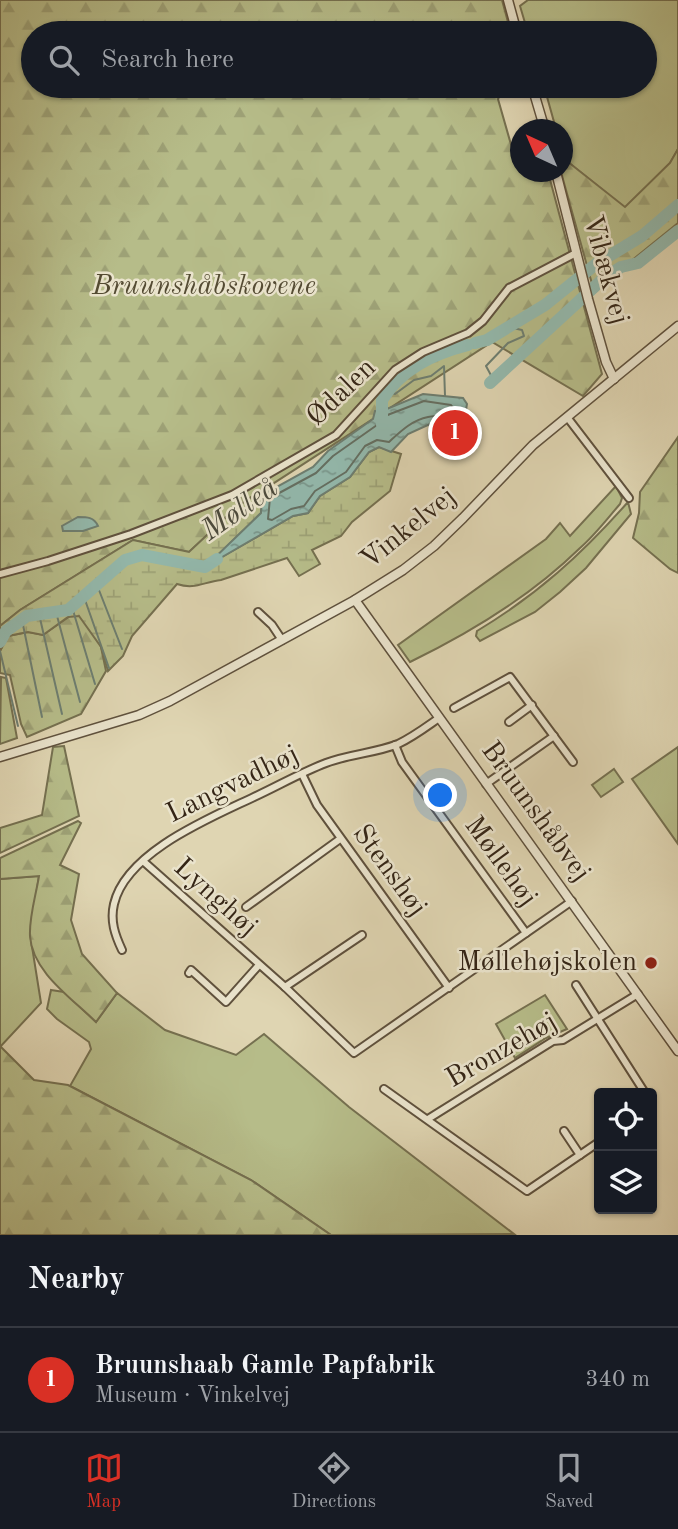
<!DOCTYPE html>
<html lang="en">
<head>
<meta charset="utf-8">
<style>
	body { margin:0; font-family:"Old Standard TT",serif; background:#242831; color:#f1f3f6 }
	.controls { position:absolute; right:21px; bottom:21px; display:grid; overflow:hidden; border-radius:7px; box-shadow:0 2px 5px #0004 }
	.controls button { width:63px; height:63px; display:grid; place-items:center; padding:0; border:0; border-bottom:2px solid #363941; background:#171b24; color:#f1f3f6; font:35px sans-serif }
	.compass { position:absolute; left:510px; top:119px; width:63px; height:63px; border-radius:50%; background:#171b24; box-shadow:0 2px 5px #0004; rotate:316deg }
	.you { position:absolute; left:441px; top:796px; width:24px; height:24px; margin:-18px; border:5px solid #fff; border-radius:50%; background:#1a73e8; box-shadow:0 0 0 10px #1a73e833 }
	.badge { display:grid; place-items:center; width:46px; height:46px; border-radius:50%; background:#d93025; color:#fff; font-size:23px; font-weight:700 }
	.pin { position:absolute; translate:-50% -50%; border:4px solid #fff; box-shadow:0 2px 7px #0006 }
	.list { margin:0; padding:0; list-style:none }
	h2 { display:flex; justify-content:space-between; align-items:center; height:91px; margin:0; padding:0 28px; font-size:30px }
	h2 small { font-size:23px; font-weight:400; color:#9ea1a6 }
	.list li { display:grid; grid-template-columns:46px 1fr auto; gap:21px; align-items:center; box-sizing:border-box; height:105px; padding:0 28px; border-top:2px solid #363941 }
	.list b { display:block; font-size:26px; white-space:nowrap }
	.list p { margin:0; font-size:23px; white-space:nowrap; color:#9ea1a6 }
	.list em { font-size:23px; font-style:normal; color:#9ea1a6 }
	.icon { flex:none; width:38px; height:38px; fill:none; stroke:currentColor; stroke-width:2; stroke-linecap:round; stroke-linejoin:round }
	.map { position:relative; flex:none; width:678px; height:1235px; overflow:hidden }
	.search { position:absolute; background:#171b24; box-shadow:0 2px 5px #0004; left:21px; right:21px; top:21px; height:77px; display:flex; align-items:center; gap:18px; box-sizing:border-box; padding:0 24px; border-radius:38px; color:#9ea1a6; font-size:26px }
	.sheet { height:196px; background:#171b24 }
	nav { display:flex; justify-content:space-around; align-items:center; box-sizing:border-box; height:98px; border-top:2px solid #363941; background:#171b24; font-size:19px; color:#9ea1a6 }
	nav a { display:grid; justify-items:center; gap:4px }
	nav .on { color:#d93025 }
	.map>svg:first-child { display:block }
</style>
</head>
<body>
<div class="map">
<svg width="678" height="1235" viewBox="0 0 678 1235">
	<defs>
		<pattern id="forest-firs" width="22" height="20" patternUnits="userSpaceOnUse" patternTransform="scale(1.75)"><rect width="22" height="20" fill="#b6bc89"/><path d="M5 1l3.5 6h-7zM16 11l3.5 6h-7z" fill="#9da176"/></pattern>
		<pattern id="wetland-marsh" width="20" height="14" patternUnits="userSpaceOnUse" patternTransform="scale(1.75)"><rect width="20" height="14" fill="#b6bc89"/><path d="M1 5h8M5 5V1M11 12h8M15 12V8" fill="none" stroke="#9da176"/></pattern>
		<pattern id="water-ripples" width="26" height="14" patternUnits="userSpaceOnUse" patternTransform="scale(1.75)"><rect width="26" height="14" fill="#93b9ad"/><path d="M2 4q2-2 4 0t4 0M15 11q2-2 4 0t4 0" fill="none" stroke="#79968c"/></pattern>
	</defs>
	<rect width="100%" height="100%" fill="#dfd5b2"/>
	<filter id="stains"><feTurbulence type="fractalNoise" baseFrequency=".00286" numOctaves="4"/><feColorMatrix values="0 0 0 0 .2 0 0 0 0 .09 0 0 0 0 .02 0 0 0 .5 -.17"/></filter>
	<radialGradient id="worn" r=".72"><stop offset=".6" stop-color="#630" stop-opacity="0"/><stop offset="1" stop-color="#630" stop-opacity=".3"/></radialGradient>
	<g fill="#b6bc89" stroke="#757050" stroke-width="2">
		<path d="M528,0h150v149l-8,14 -45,45 -62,-50 -1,-28 -6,-1 -12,-43h101v-53h-117l-8,-27z"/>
		<path d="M616,486l6,12 -2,6c-13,15 -25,31 -40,44 -49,48 -108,84 -170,114l-12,-17 148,-106 14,-16 10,13z"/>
		<path d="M628,502l3,12 -45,54 -26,24 -25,20 -55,29 -4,-5 1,-5c60,-36 105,-77 151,-129z"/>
		<path d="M1,677l5,1 11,60 -17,6z"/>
		<path d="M678,747v97l-46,-65z"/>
		<path d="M614,769l9,13 -22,15 -9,-12z"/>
		<path d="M39,876l-9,58 11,69 -41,44v-168z"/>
		<path d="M51,990l13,2 32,30 21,-29 48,37 71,25 28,-21 85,73 165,127 -183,1 -80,-55 -181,-94 21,-37 -2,-7 -32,-23 -10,-10z"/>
		<path d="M545,995l22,34 -21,9 -31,20 -19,-34z"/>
	</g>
	<g fill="url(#forest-firs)" stroke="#757050" stroke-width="2">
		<path d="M0,0h502l9,33h-478v53h472l-7,13 18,63h4v10h28l54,202 -19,22 -91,-54 -255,165 -48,45 -56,-12 -113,70 -20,16z"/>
		<path d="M678,149v74l-84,68 -33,-119 2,-14 62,49 45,-44z"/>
		<path d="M678,437v136l-8,-4 -37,-31 6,-25 1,-21z"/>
		<path d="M90,608l11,39 5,24 -25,43 -54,23 -6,-13 -11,-49 -10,-2v-22l8,-15 20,-4 15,3 27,-19z"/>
		<path d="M64,746l15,70 -79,37v-25l42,-13 11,-68z"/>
		<path d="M78,821l3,2 -21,42 19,9 -8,46 11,34 35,39 -21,29c-23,-23 -64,-50 -66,-86 -1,-19 6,-41 9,-60l-39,3v-21z"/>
		<path d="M0,1046l34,34 34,5 183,95 80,55h-331z"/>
	</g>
	<path fill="url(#wetland-marsh)" stroke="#757050" stroke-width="2" d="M379,447l22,7 -11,37 -38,31 -11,14 -29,14 8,14 -21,12 -12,-18 -66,22c-18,2 -26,10 -44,4l-45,52 -9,20 -15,15 -7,-24 -22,-31 -11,1 -25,18 -15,-3 -20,4 -8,15v-25l20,-16 113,-70 56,12 48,-45 21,-15 4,3 -1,18 -53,52 85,-49 15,-3 12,-17 30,-19 19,-25z"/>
	<g fill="url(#water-ripples)" stroke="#6d7e71" stroke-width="2">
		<path d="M423,394l40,4 4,6 -1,6 -15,11 -16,6 -5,-3 -22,10 -17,18 -12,-5 -10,5 -19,25 -30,19 -12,17 -15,3 -88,51 56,-54 1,-18 51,-28 15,-16 45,-32 2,-8h7z"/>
		<path d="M78,517c9,0 16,0 20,9l-15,5h-20l-1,-5z"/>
	</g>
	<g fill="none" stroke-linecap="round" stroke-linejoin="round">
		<path stroke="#646f62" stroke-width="2" d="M424,401l27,4 3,4c-9,9 -15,6 -26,8 -16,3 -28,15 -39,25l-12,-2 -12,6 -19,26 -31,19 -11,15 -13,3 -19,11 -4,-1 2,-21 46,-25 17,-17 44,-31 4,-7 9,-4z"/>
		<g stroke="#6d7e71" stroke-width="2">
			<path d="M493,379l-7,-13 22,-23 16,-7 -2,-6 -9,-2 -3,-4"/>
			<path d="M387,391l8,3 19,-14 17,-4 13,-10 1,30"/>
			<path d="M97,585l25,64"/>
			<path d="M84,597l25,71"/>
			<path d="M72,607l23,77"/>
			<path d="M56,612l24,90"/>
			<path d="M39,614l23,100"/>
			<path d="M22,620l20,97"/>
			<path d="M0,651l18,75"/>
		</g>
		<g stroke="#93b9ad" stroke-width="12">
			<path d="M475,343l12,-3 58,-35 51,-41 46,-28 36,-31"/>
			<path d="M490,383l114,-105 17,-11 17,-4 40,-32"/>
			<path d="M382,425v-25c19,-31 51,-46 86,-55"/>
			<path d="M0,642l6,-11 21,-15 41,-6 57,-50 17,-5 63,12 12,-8"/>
		</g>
		<defs>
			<g id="minor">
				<path d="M567,417l62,81"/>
				<path d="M0,574l48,-13 83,-27 101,-39 104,-60 59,-65 28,-18 45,-19 15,-12 26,-33 67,-35"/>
				<path d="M258,612l14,13 10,15"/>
				<path d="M454,708l56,-31 63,85"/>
				<path d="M509,722l23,-17"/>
				<path d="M395,745l7,17 124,171"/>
				<path d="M302,774l15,31 132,183"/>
				<path d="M486,784l68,-48"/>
				<path d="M143,861l142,126 69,66 218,-152"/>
				<path d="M246,907l94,-68"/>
				<path d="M122,950c-7,-15 -12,-29 -8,-46 12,-52 96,-86 140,-107 24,-11 48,-25 72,-34 23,-9 50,-10 72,-19 15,-7 28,-17 41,-26"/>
				<path d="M189,973l2,-3 35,32 33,-37"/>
				<path d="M576,985l69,108"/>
				<path d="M285,987l77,-52"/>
				<path d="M384,1089l143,102 72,-49"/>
				<path d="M652,1104v2"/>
				<path d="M428,1119l125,-78 10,-1 75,-46"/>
				<path d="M564,1131l16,24"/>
			</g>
			<g id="tertiary">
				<path d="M508,0l9,33"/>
				<path d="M532,86l13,44"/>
				<path d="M556,172l32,127 18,63 8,17"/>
				<path d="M355,600l323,451"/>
				<path d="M0,757l139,-42 31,-14 185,-101 48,-30 31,-24 29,-28 70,-73 145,-119"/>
			</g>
		</defs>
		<use href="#minor" stroke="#5f513d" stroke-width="10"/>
		<use href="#tertiary" stroke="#5f513d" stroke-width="11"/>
		<use href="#minor" stroke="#eae4cd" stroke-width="6"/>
		<use href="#tertiary" stroke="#eae4cd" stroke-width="8"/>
	</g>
	<circle fill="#8f2418" stroke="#eae4cd" stroke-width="2.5" cx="651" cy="963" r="7"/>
	<g text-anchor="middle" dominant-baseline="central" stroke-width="5" stroke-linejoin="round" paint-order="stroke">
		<g font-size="28" fill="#342516" stroke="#eae4cd">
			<text transform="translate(605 270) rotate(75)">Vibækvej</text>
			<text transform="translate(342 393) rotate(-44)">Ødalen</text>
			<text transform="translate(409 529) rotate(-39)">Vinkelvej</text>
			<text transform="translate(233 785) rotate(-26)">Langvadhøj</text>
			<text transform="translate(535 812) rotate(54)">Bruunshåbvej</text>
			<text transform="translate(500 862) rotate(54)">Møllehøj</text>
			<text transform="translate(389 871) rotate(54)">Stenshøj</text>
			<text transform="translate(215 898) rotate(42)">Lynghøj</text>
			<text transform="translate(502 1051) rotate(-30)">Bronzehøj</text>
		</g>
		<g font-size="28" font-style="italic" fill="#544b33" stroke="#eae4cd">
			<text x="204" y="287">Bruunshåbskovene</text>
		</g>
		<g font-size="28" fill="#342516" stroke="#eae4cd" text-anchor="end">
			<text x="637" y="963">Møllehøjskolen</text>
		</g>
		<g font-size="30" font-style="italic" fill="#4c4a3c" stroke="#eae4cd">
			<text transform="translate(240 510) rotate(-35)">Mølleå</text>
		</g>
	</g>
	<rect width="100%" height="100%" filter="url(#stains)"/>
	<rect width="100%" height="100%" fill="url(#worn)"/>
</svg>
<div class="controls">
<button><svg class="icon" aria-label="locate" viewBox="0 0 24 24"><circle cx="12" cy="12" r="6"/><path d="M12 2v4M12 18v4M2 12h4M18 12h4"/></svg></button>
<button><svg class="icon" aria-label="layers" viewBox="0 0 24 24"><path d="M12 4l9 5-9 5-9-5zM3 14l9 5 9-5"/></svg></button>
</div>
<svg class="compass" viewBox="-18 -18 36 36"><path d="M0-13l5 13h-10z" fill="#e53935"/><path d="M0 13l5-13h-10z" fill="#9ea1a6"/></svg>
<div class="you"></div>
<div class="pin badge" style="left:455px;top:433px">1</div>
<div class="search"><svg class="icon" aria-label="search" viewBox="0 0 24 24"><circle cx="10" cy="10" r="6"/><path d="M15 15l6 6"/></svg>Search here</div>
</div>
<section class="sheet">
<h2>Nearby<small></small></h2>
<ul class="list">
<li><span class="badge">1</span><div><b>Bruunshaab Gamle Papfabrik</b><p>Museum · Vinkelvej</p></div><em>340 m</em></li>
</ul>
</section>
<nav>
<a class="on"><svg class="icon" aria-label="map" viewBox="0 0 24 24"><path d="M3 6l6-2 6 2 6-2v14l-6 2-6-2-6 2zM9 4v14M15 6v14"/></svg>Map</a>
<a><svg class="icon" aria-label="directions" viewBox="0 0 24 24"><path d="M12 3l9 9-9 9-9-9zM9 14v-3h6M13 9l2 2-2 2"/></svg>Directions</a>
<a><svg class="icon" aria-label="saved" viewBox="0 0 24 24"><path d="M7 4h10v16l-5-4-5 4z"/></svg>Saved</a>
</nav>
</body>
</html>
